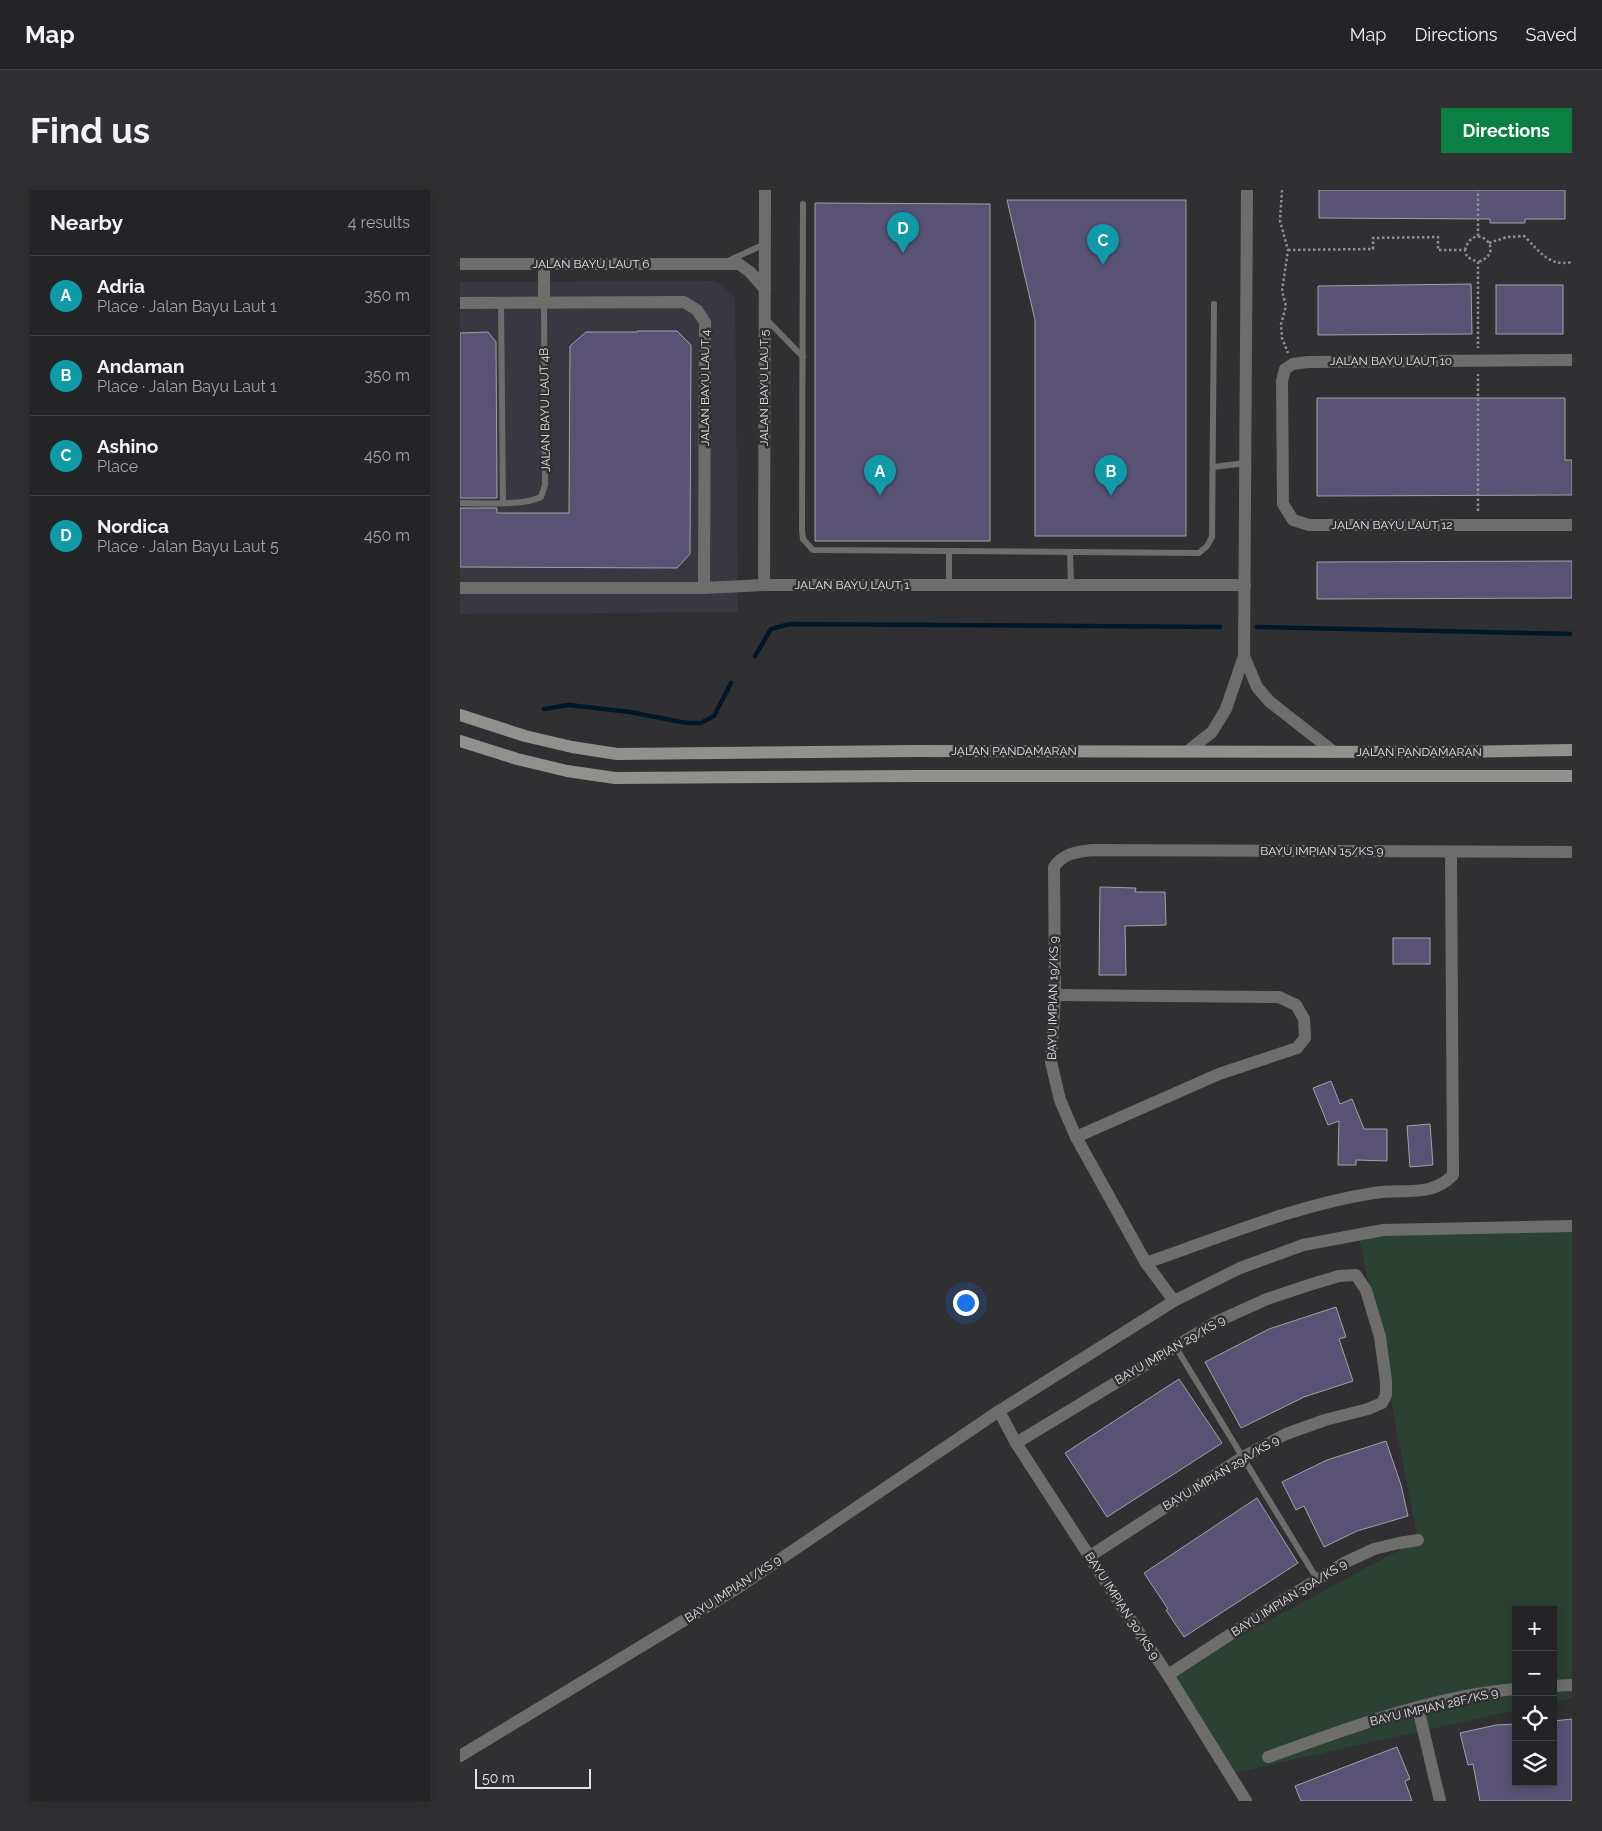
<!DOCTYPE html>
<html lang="en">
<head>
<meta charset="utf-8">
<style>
	body { margin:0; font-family:Raleway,sans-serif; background:#303032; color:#f1f3f6 }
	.controls { position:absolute; right:15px; bottom:15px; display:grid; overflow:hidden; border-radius:0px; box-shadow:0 2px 12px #0003 }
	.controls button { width:45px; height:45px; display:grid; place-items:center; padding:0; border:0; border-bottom:1px solid #414143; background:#242426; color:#f1f3f6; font:25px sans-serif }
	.scale { position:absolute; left:15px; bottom:12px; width:116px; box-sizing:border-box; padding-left:5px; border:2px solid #e4e4e6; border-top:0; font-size:14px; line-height:18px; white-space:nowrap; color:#e4e4e6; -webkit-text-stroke:4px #303033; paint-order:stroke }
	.you { position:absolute; left:505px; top:1112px; width:18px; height:18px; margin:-12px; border:4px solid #fff; border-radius:50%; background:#1a73e8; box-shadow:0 0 0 8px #1a73e833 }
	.badge { display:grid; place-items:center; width:32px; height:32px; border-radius:50%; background:#0b8043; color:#fff; font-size:16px; font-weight:700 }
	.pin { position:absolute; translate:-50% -41px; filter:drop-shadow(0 1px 2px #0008) }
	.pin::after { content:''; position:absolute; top:26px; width:18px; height:15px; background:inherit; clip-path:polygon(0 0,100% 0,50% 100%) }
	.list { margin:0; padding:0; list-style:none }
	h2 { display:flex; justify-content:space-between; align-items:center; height:65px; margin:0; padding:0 20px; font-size:21px }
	h2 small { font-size:16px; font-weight:400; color:#a3a4a7 }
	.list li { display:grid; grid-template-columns:32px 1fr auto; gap:15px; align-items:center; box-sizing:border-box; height:80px; padding:0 20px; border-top:1px solid #414143 }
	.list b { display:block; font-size:19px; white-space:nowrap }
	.list p { margin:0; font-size:16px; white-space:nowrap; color:#a3a4a7 }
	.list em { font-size:16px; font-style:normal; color:#a3a4a7 }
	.icon { flex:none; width:28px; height:28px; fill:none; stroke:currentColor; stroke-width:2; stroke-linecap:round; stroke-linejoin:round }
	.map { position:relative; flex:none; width:1112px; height:1611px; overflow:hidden; border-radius:0px }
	header { display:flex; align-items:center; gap:30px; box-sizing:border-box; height:70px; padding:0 25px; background:#242426; border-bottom:1px solid #414143 }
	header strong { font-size:24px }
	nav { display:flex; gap:28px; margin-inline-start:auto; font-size:18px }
	.intro { display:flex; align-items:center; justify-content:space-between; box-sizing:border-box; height:120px; padding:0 30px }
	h1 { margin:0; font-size:35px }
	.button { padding:12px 22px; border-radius:0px; background:#0b8043; color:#fff; font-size:18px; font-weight:700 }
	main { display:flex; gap:30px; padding:0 30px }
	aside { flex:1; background:#242426; border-radius:0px; box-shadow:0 2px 12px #0003 }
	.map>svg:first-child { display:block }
</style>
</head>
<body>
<header>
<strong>Map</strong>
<nav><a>Map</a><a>Directions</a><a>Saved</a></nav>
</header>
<div class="intro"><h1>Find us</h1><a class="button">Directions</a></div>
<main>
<aside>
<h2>Nearby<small>4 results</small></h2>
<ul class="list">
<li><span class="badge" style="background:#0f9aa8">A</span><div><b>Adria</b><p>Place · Jalan Bayu Laut 1</p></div><em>350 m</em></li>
<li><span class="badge" style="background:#0f9aa8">B</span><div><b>Andaman</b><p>Place · Jalan Bayu Laut 1</p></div><em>350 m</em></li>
<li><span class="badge" style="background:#0f9aa8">C</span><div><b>Ashino</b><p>Place</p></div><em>450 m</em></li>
<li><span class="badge" style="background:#0f9aa8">D</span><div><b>Nordica</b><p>Place · Jalan Bayu Laut 5</p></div><em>450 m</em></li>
</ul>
</aside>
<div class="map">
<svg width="1112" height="1611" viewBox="0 0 1112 1611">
	<rect width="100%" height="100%" fill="#303033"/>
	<path fill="#393840" d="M256,91l19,17 3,314 -278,2v-332z"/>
	<path fill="#2b4133" d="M1112,1038v470l-19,4v-92h-37v100l-287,64 -61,-99 250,-135 -59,-305z"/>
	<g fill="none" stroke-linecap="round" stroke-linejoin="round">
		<g stroke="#001727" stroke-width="4.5">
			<path d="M797,437l315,7"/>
			<path d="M295,466l16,-27 19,-5 430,3"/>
			<path d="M84,519l25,-4 61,7 56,11h15l13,-7 17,-33"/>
		</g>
	</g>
	<g fill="#595275" stroke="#a1a1a4">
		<path d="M859,0h246v29h-40v4h-35v-4l-171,-1z"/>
		<path d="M547,10h179v336h-151v-216z"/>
		<path d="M355,13l175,1v337h-175z"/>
		<path d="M1011,94l1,50 -154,1v-49z"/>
		<rect x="1036" y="95" width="67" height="49"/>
		<path d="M177,141h40l14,14 -1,209 -13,14 -217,-1v-59h37v5h72l1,-167 16,-14h51z"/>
		<path d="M28,142l8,10 1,156h-37v-165z"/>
		<path d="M857,208h248v62h7v35l-255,1z"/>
		<path d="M1112,371v37l-255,1v-37z"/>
		<path d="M640,697l36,1 -1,4h30l1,33 -41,1 1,49h-27z"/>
		<rect x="933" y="748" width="37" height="26"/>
		<path d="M871,891l9,23 12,-5 12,30h23v32l-31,-1v5h-18l1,-44 -11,4 -15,-37z"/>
		<path d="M970,934l3,41 -23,2 -3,-41z"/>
		<path d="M876,1117l10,30 -7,2 14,42 -49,16 -63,31 -36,-66 64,-33z"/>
		<path d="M719,1189l43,64 -115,74 -42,-64z"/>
		<path d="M926,1251l15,44 7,31 -51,15 -33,16 -20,-41 -8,4 -14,-28 45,-22z"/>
		<path d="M797,1308l41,65 -114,74 -18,-27 2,-1 -24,-36z"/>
		<path d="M1112,1529v82h-92l-7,-37 -5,1 -8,-32 36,-8 20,-1v58h37v-61z"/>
		<path d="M937,1557l13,32 -5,2 7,20h-111l-6,-15z"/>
	</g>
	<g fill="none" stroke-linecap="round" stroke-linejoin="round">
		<g stroke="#8f8f92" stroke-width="2.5" stroke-dasharray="2.5 2.5" stroke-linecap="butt">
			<path d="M822,0l-2,31 8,29 -6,41 4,15 -5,18 1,14 6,15"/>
			<path d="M1018,46v-46"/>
			<path d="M1029,53l18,-6 17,-1c16,15 24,31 48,26"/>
			<path d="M828,60l85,-1v-11l65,-1v13h27l2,7 11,5v86"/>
			<path d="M1005,60c9,-32 44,2 13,12"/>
			<path d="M1018,321v-137"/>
		</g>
		<g stroke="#6d6e6c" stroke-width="6">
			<path d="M343,14l-1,326 1,9 10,11 386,3 8,-7 5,-9 2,-233"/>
			<path d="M270,70l35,-16"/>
			<path d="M41,113l2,200"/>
			<path d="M306,129l37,38"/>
			<path d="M753,277l33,-4"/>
			<path d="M0,313c22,0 63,3 81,-6l4,-12 -1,-182"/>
			<path d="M489,361v34"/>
			<path d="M610,362l1,33"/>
			<path d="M715,1156l142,233"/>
		</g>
		<g stroke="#6d6e6c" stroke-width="12">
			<path d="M0,74h279l11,8 15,17"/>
			<path d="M0,113l224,-1 13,8 8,12 -1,266"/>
			<path d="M84,113v-39"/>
			<path d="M1112,170l-264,2 -15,2 -8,5 -3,12 1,123 10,16 16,5h263"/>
			<path d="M304,395l1,-395"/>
			<path d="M0,398h244l60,-3h481"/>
			<path d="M784,466l13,31 13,15 64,50"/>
			<path d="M728,561l24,-19 14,-23 18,-53 3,-466"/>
			<path d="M595,805l224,2 17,8 8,14 1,19 -8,10 -78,26 -143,63"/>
			<path d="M686,1073c75,-26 150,-58 228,-70 29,-5 57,5 79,-18l-2,-323"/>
			<path d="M714,1111l-28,-38 -70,-126 -16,-37 -9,-38 4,-67 -1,-128c10,-14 22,-15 38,-17l480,2"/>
			<path d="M539,1221l17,32 112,173 40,59 78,126"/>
			<path d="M556,1253l200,-121 51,-23 42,-14 30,-9 17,-1 10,15 14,47 6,44v14l-4,8 -14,6 -43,11 -39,14 -43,23 -153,99"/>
			<path d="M708,1485l109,-71 67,-41 30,-14 25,-6 19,-3"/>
			<path d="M1093,1496l19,-1"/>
			<path d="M958,1518l22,93"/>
			<path d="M0,1566l279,-169 260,-176 175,-110 66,-33 63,-23 80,-15 189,-4"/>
			<path d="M808,1567c79,-28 163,-61 248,-68"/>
		</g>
		<g stroke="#90908d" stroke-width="12">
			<path d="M0,525l65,21 47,11 45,7 298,-3 543,1 114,-2"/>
			<path d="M0,551l57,18 50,12 48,7 300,-2h657"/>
		</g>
	</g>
	<g text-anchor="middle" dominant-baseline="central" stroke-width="5" stroke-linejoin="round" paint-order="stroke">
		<g font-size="12" fill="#e4e4e6" stroke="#303033">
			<text x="131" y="74">JALAN BAYU LAUT 6</text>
			<text x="931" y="171">JALAN BAYU LAUT 10</text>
			<text transform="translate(245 198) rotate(-90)">JALAN BAYU LAUT 4</text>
			<text transform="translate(304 198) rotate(-90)">JALAN BAYU LAUT 5</text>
			<text transform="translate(85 220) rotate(-91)">JALAN BAYU LAUT 4B</text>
			<text x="932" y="335">JALAN BAYU LAUT 12</text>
			<text x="392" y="395">JALAN BAYU LAUT 1</text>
			<text x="554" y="561">JALAN PANDAMARAN</text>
			<text x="959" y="562">JALAN PANDAMARAN</text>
			<text x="862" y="661">BAYU IMPIAN 15/KS 9</text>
			<text transform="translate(593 808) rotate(-89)">BAYU IMPIAN 19/KS 9</text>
			<text transform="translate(710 1160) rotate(-30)">BAYU IMPIAN 29/KS 9</text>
			<text transform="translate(761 1283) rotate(-31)">BAYU IMPIAN 29A/KS 9</text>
			<text transform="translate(273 1399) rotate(-33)">BAYU IMPIAN /KS 9</text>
			<text transform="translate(829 1408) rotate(-32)">BAYU IMPIAN 30A/KS 9</text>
			<text transform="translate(662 1416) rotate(57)">BAYU IMPIAN 30/KS 9</text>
			<text transform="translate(974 1517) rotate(-13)">BAYU IMPIAN 28F/KS 9</text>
		</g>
	</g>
</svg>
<div class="controls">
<button>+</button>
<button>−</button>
<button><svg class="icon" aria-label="locate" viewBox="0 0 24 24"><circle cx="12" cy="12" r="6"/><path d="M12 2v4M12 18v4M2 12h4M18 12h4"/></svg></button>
<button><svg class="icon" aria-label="layers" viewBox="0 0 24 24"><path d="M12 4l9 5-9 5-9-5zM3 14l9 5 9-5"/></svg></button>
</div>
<div class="scale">50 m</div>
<div class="you"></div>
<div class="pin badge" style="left:420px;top:306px;background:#0f9aa8">A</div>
<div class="pin badge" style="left:651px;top:306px;background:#0f9aa8">B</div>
<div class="pin badge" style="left:643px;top:75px;background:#0f9aa8">C</div>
<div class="pin badge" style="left:443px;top:63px;background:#0f9aa8">D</div>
</div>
</main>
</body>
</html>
